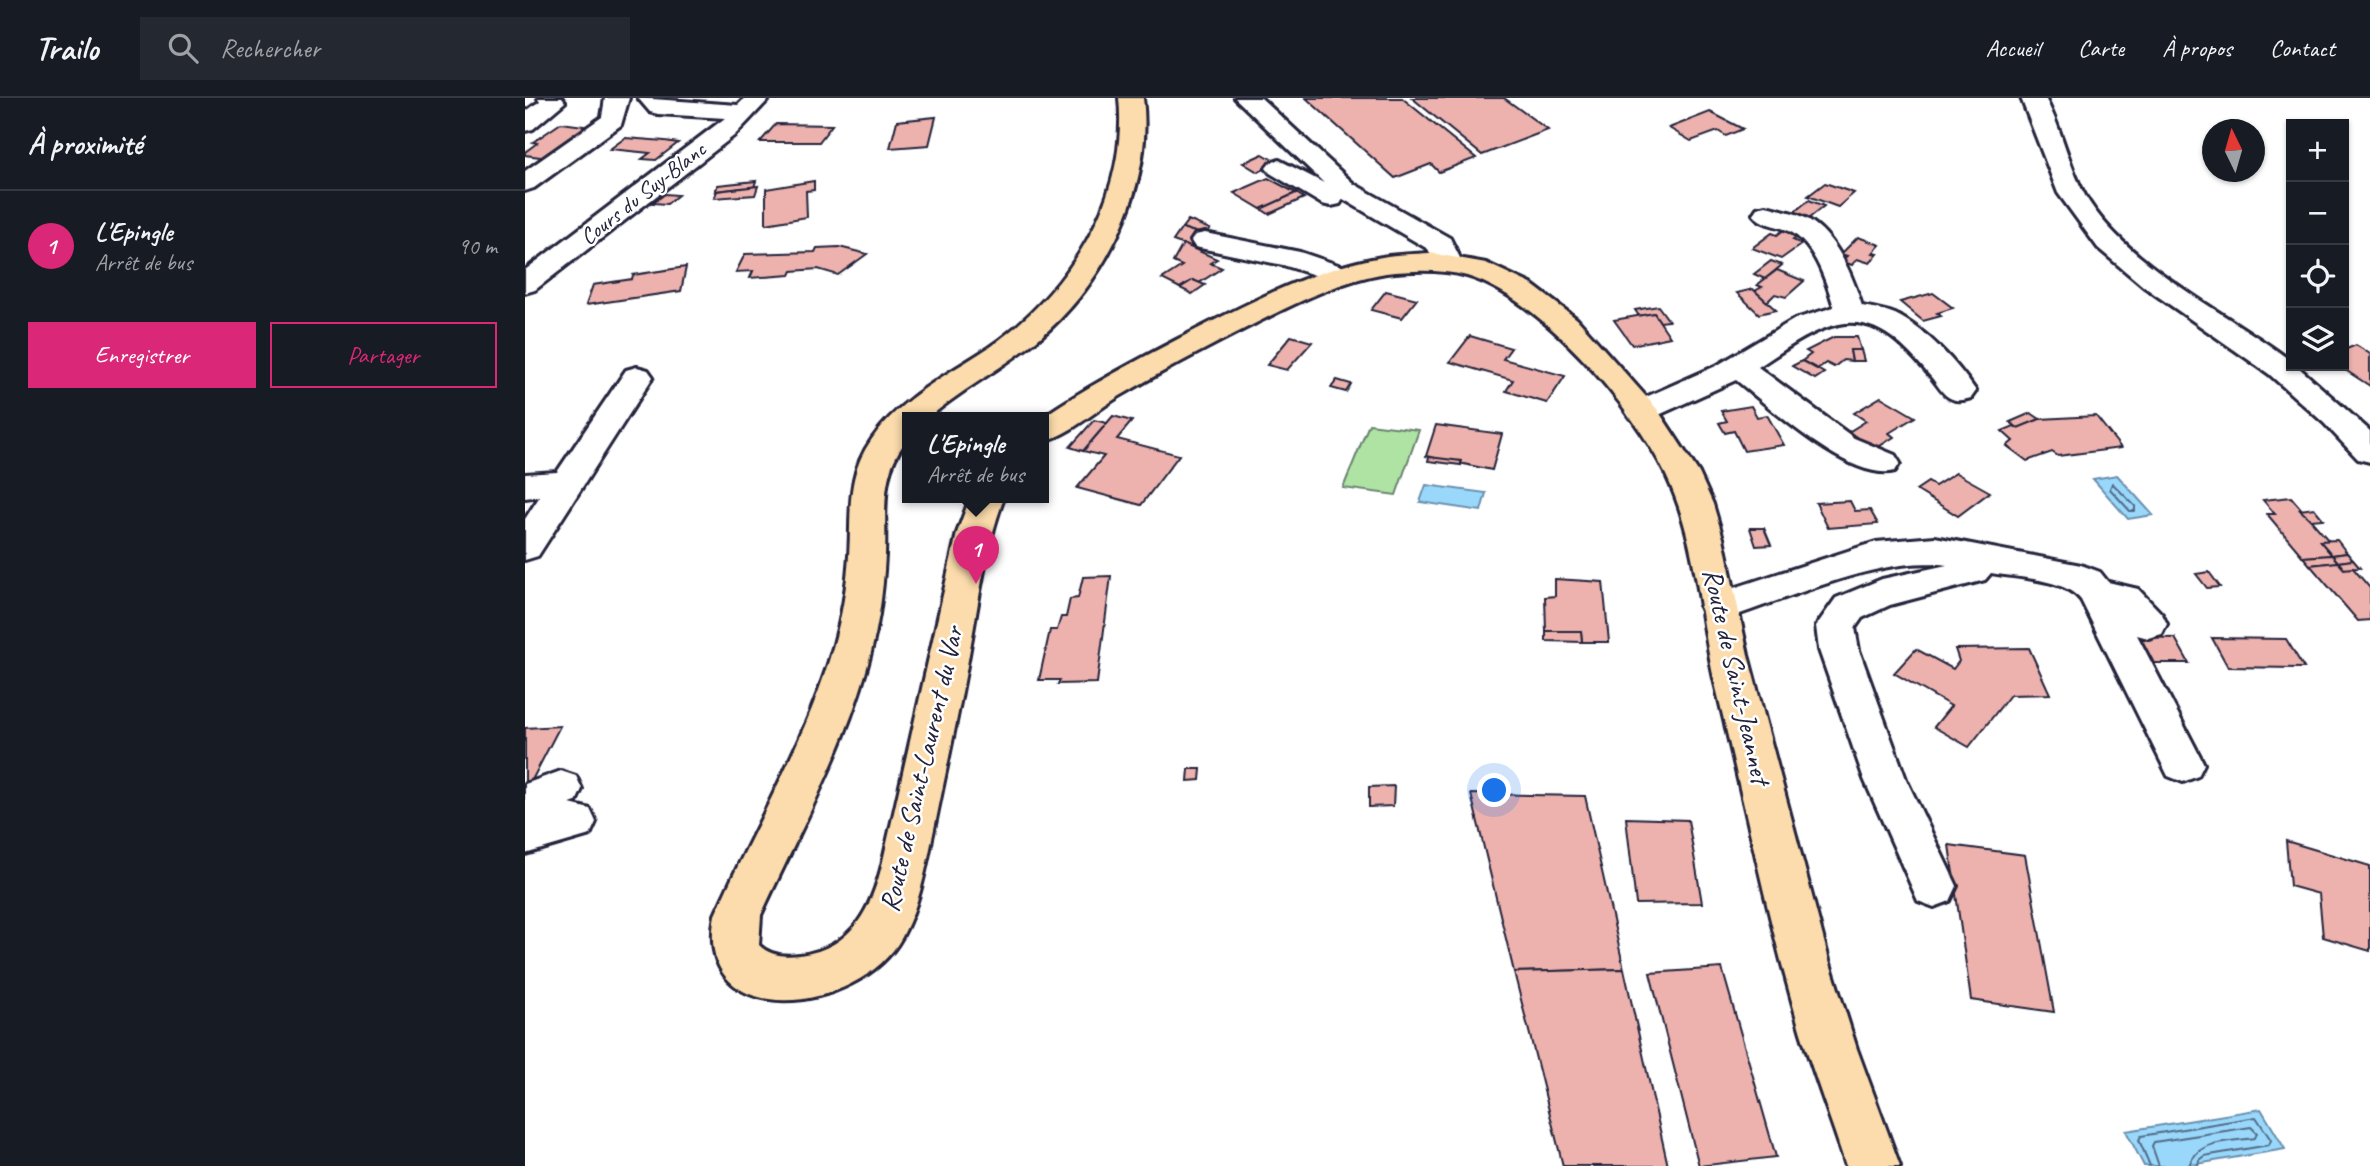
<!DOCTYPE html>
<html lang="fr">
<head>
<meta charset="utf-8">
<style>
	body { margin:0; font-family:Caveat,sans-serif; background:#242831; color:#f1f3f6 }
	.controls { position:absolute; right:21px; top:21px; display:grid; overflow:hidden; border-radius:0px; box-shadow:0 2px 5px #0004 }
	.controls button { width:63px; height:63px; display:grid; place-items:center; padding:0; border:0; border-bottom:2px solid #363941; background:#171b24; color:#f1f3f6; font:35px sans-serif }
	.compass { position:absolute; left:1677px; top:21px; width:63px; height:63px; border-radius:50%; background:#171b24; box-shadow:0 2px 5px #0004; rotate:355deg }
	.you { position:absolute; left:970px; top:693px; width:24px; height:24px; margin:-18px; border:5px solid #fff; border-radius:50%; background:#1a73e8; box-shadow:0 0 0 10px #1a73e833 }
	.badge { display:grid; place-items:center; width:46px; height:46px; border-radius:50%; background:#db2777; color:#fff; font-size:23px; font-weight:700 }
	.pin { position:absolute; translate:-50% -58px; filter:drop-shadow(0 2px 4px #0008) }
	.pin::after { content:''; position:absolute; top:37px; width:24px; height:21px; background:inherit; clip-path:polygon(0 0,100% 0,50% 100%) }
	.popup { position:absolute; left:377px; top:314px; width:147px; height:91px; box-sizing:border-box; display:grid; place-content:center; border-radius:0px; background:#171b24; filter:drop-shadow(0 2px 5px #0005); font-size:23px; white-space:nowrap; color:#9ea1a6 }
	.popup b { font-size:26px; color:#f1f3f6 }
	.popup::after { content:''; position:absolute; left:50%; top:100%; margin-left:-14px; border:14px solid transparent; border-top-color:#171b24 }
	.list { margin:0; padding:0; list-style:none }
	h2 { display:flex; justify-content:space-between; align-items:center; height:91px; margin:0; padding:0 28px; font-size:30px }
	h2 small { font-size:23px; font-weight:400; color:#9ea1a6 }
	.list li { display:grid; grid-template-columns:46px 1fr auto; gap:21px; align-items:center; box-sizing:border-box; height:112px; padding:0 28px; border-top:2px solid #363941 }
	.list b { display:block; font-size:26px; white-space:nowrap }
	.list p { margin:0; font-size:23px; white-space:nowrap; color:#9ea1a6 }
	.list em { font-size:23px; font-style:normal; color:#9ea1a6 }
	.actions { display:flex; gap:14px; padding:21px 28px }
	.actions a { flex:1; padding:16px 0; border:2px solid #db2777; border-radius:0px; text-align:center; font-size:24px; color:#db2777 }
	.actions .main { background:#db2777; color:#fff }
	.icon { flex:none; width:38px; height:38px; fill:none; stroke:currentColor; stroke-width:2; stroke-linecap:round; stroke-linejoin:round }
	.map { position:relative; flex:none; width:1845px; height:1068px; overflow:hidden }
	header { display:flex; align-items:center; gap:42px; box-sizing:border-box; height:98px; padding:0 35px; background:#171b24; border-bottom:2px solid #363941 }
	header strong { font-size:33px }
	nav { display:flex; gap:38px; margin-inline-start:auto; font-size:24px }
	.search { width:490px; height:63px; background:#242831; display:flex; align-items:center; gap:18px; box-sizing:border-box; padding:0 24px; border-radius:0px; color:#9ea1a6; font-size:26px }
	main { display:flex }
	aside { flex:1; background:#171b24 }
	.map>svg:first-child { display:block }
</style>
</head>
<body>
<header>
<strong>Trailo</strong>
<div class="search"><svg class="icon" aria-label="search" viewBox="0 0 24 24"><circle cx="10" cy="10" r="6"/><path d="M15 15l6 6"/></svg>Rechercher</div>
<nav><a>Accueil</a><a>Carte</a><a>À propos</a><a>Contact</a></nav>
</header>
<main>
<aside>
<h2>À proximité<small></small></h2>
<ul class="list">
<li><span class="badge">1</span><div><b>L'Epingle</b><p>Arrêt de bus</p></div><em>90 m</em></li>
</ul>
<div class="actions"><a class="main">Enregistrer</a><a>Partager</a></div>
</aside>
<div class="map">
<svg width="1845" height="1068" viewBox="0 0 1845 1068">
	<rect width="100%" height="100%" fill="#fff"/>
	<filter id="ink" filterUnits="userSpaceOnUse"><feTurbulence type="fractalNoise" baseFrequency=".0143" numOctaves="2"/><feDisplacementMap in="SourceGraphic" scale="14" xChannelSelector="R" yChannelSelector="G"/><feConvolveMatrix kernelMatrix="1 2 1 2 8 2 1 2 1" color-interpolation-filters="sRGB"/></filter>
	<g filter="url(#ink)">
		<path fill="#afe3a4" stroke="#688270" stroke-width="2" d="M844,326l50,6 -23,65 -53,-7z"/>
		<g fill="#99d8fa" stroke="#698fae" stroke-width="2">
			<path d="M1592,377l36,40 -25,4 -35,-40z"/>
			<path d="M901,387l60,8 -5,18 -61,-9z"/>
			<path d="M1736,1011l24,40 -100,17h-41l-18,-35z"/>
		</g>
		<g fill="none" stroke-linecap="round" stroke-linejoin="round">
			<g stroke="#526b87" stroke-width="2">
				<path d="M1587,385l23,23v5h-5l-20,-22z"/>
				<path d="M1625,1068l-11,-26 2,-4 115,-19 15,23 -2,5 -65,11 -5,4 -1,6"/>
				<path d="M1634,1068l-7,-20 2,-4 97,-15 6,6 -2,5c-23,4 -58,1 -66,28"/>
			</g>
		</g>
		<g fill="#edb2ad" stroke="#22223b" stroke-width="2">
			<path d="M781,0h96l74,60 -37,14 -8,-8 -36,14z"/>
			<path d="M887,0h92l44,32 -66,25z"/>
			<path d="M1185,14l33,17 -17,7 -8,-5 -27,10 -22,-13z"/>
			<path d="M411,19l-7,28 -39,3 7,-27z"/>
			<path d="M36,25l31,4 -25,14 -6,4h5l-18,13 -23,-3v-3l12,-9 -4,-1z"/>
			<path d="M251,26l56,1 -13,17h-59z"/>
			<path d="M100,40l40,3 13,2 -22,17 -14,-1 8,-6 -40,-4z"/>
			<path d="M738,56l15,9 -20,9 -15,-9z"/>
			<path d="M743,80l28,15 -35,16 -27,-16z"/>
			<path d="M231,83l-2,6 -39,4 3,-6z"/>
			<path d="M289,83v9l-8,1 1,26 -41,7v-35z"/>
			<path d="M1300,85l29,10 -16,14 -30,-11z"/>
			<path d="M233,88l-3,9 -41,3 3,-7z"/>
			<path d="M771,95l8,5 -35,16 -8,-5z"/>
			<path d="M140,96l13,1 -11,9 -14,-1z"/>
			<path d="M1284,102l15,6 -15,12 -15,-6z"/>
			<path d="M663,122l22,9 -6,6 -22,-7z"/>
			<path d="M657,130l22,7 -14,12 -17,-6z"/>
			<path d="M1260,131l15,6 -7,5 9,4 -21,15 -29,-11 20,-15 5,2z"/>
			<path d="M1333,139l22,8 -7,8 5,1 -8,9 -13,-4 -5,6 -11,-4 6,-5 -6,-2z"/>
			<path d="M658,146l34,15 -7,4 12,5 -23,15 -6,-3 -13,8 -18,-9 20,-13 -9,-4z"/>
			<path d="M314,149l28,7 -29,21 -20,-6 -26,2 -2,4 -40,3 3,-7 -17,1 9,-18 70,-2 2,-4z"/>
			<path d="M1246,163l11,4 -17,14 -11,-5z"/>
			<path d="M161,169l-5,24 -95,14 7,-20 39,-6 1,-4z"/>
			<path d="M1252,172l27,11 -18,16 -11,-3 -8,8 -12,-11 7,-4 -5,-2z"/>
			<path d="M668,182l12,5 -13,9 -12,-6z"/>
			<path d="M1228,191l2,2 21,19 -17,4 -22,-21z"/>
			<path d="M861,193l31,8 -15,19 -31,-8z"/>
			<path d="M1408,195l20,15 -16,5 4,3 -18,5 -23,-19z"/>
			<path d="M1133,208l11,15 -9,1 -6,-9 -15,3 -4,-6z"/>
			<path d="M1129,215l16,24 -38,8 -18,-25z"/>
			<path d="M766,238l21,6 -25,28 -20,-5z"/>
			<path d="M945,238l41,12 -8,11 62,17 -18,27 -41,-12 7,-11 -63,-18z"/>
			<path d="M1309,239h23l4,13h-11l2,11 -9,-1 -9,7 -8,-4 -9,6 -15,-8 9,-7 -5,-3z"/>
			<path d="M1831,247l14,9v32l-31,-20h5v-16z"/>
			<path d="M1325,252h11l3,11h-12z"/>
			<path d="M1277,263l15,8 7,4 -9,6 -23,-13z"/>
			<path d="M812,282l14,4 -5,8 -15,-4z"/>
			<path d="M1356,299l34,20 -26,16 5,4 -19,12 -28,-16 19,-12 -12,-8z"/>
			<path d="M1226,308l6,11 10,-2 17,30 -40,6 -10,-20 -9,2 -6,-10 8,-2 -6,-10z"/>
			<path d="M1506,315l9,6 -22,9 -8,-6z"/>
			<path d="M588,318l19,5 -15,18 62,16 -38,50 -64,-17 27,-32 -21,-5z"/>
			<path d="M1571,318l25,32 -63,8 -6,-4 -25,9 -20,-15 6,-5 -11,-10 12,-5 4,2 22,-9z"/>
			<path d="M569,322l13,3 -24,28 -13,-4z"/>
			<path d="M911,327l66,9 -10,36 -66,-14z"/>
			<path d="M904,359l32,4v4l-33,-4z"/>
			<path d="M1431,375l34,19 -32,24 -42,-26 12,-8 7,4z"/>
			<path d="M1766,399l38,44h-9l12,14 -29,2 -36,-43h8l-12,-14z"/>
			<path d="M1325,403l5,10 15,-1 8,14 -50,4 -12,-25z"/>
			<path d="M1789,410l9,11 -12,1 -11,-10z"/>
			<path d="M1225,430h14l7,17 -15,1z"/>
			<path d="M1812,442l10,13 -15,2 -12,-14z"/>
			<path d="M1822,455l6,7 -15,2 -6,-7z"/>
			<path d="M1807,457l6,7 -28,3 -7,-8z"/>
			<path d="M1828,462l7,8 -16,1 -6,-7z"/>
			<path d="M1813,464l6,7 9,-1 17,20v32l-12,1 -48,-56z"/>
			<path d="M1684,474l11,15 -13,1 -11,-14z"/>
			<path d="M586,478l-14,107 -39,1 2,-4h-21l11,-50h7l4,-13h5l4,-18 8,-1 5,-21z"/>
			<path d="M1030,481l48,3 6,60h-27l-1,-11h-35l-1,-34 10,-1z"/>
			<path d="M1021,533h35l1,11 -36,-1z"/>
			<path d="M1612,539l38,1 14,25h-39z"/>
			<path d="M1687,540l74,1 18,29 -76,-1z"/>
			<path d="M1504,550l21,46 -40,1 -41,52 -35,-20 17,-21 -57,-33 22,-24 37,20 6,-8 -4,-12z"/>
			<path d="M35,628l-30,58h-5v-56z"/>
			<path d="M664,671h12l-1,11 -12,1z"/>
			<path d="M869,688l-1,20 -24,1v-20z"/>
			<path d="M946,696l114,2 39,173 -110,3z"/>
			<path d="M1101,720l62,2 14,83 -66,1z"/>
			<path d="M1761,743l84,25v85l-47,-14 -4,-43 -29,-8z"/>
			<path d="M1424,747l76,10 29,157 -83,-12z"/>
			<path d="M1197,870l54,189 -77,9 -49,-193z"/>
			<path d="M1099,871l44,197h-105l-49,-194z"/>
		</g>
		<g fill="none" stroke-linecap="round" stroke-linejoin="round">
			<defs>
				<g id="minor">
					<path d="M13,0h24l3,4 -32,27 -8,2v-19l15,-11z"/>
					<path d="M80,0h24l-8,27 -87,63 -9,3v-20l77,-54z"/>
					<path d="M113,0l100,7 7,-7h25l-35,37 -200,155 -10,3v-23l200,-152 -67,-4 -8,-2z"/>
					<path d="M710,0h26l93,86 96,54 13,26 -4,6 -10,2 -10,-2 -11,-21 -85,-50 -3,5 -9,2 -9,-2 -52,-31 -4,-5 4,-5 9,-3 45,23z"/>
					<path d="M1496,0h24c18,33 24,72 44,104 44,67 139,111 202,159v5h6l73,65v31l-12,-3 -34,-36 -55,-49 -126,-88 -45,-38 -40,-55z"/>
					<path d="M1241,108c15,4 34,7 46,16 26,18 41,55 50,84 11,2 23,4 33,8 31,15 62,49 81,77l-5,7c-7,2 -14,4 -21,0 -7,-3 -13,-14 -18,-20 -24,-28 -52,-62 -93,-54 -29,6 -56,27 -81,43l96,71 41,17 5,8 -5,8c-44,12 -125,-64 -159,-91l-84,38 -11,3 -11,-3 -5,-7 5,-7 86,-38 79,-47 39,-12c-8,-26 -20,-65 -47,-77 -12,-5 -27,-6 -34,-16l4,-6z"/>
					<path d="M680,135l95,19 50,17 4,6 -4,6 -10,2 -57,-18 -88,-18 -4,-6 4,-6z"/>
					<path d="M112,269l11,3 5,7 -115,179 -13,4v-41l15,-23 -15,2v-24l32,-2 69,-102z"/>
					<path d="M1410,439l146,28 19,7 8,10 30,7 24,25 5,10 -5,10 -14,4 -11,-3 67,129 -6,12 -15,6 -15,-6 -87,-176c-18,-22 -63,-22 -90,-27l-6,7 -95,25 -28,13 -7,10 4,22 47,129 51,107 -7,15 -16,6 -16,-6 -54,-122 -45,-129 -3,-24 20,-28 46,-19 65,-14c-64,-12 -165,37 -228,56l-13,-4 -6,-10 6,-10 157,-51 13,-4z"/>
					<path d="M36,673l15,5 6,13 -6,13 -6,2 20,5 6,13 -6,13 -65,19v-70z"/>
				</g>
				<g id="major">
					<path d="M594,0h24c11,88 -38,187 -106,242 -34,28 -75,49 -109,78h-20v21c-30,34 -21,75 -23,116 -1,20 -3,40 -6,59 -17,105 -74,205 -118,301l-2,30c11,11 26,12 41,10 53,-7 72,-47 83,-94l74,-328 13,-35h34c-18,47 -24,96 -33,145 -10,59 -23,118 -35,177 -9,40 -14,80 -34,117 -43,79 -210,97 -187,-22 40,-90 92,-175 119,-271 8,-28 13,-59 15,-88 3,-43 -4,-79 23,-117 28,-41 75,-64 116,-91 80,-55 141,-150 131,-250z"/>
					<path d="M905,155l56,10 45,21 46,35 80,90 42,64 14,31 10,34 25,117 81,305 28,89 43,117h-54c-14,-44 -31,-88 -45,-133 -34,-115 -57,-234 -86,-350 -16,-69 -18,-143 -49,-208 -32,-67 -126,-178 -199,-199 -26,-7 -54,-6 -81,-3 -45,7 -90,30 -130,50 -46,23 -92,47 -136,73 -24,14 -49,38 -76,45v-23h-3c44,-30 91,-55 139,-80 63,-32 130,-69 202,-81 15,-3 32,-3 48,-4z"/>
				</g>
			</defs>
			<use href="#minor" stroke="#22223b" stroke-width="6"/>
			<use href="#major" stroke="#22223b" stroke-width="6"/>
			<use href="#minor" fill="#fff" fill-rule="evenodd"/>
			<use href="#major" fill="#fcdcac" fill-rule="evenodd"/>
		</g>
	</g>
	<g text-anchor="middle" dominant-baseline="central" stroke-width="5" stroke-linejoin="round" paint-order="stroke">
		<g font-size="23" fill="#22223b" stroke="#fff">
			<text transform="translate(118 95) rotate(-38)">Cours du Suy-Blanc</text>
		</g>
		<g font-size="28" fill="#22223b" stroke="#fff">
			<text transform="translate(1212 578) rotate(77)">Route de Saint-Jeannet</text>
			<text transform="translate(396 671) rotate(-77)">Route de Saint-Laurent du Var</text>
		</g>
	</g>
</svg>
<div class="controls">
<button>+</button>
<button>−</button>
<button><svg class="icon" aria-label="locate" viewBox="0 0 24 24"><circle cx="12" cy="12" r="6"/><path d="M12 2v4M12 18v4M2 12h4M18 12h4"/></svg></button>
<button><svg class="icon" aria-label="layers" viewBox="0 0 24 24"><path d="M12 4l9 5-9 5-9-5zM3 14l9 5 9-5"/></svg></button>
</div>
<svg class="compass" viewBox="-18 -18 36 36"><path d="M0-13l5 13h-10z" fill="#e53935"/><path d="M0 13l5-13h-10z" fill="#9ea1a6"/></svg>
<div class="you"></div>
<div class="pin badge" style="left:451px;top:486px">1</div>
<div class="popup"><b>L'Epingle</b>Arrêt de bus</div>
</div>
</main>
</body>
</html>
